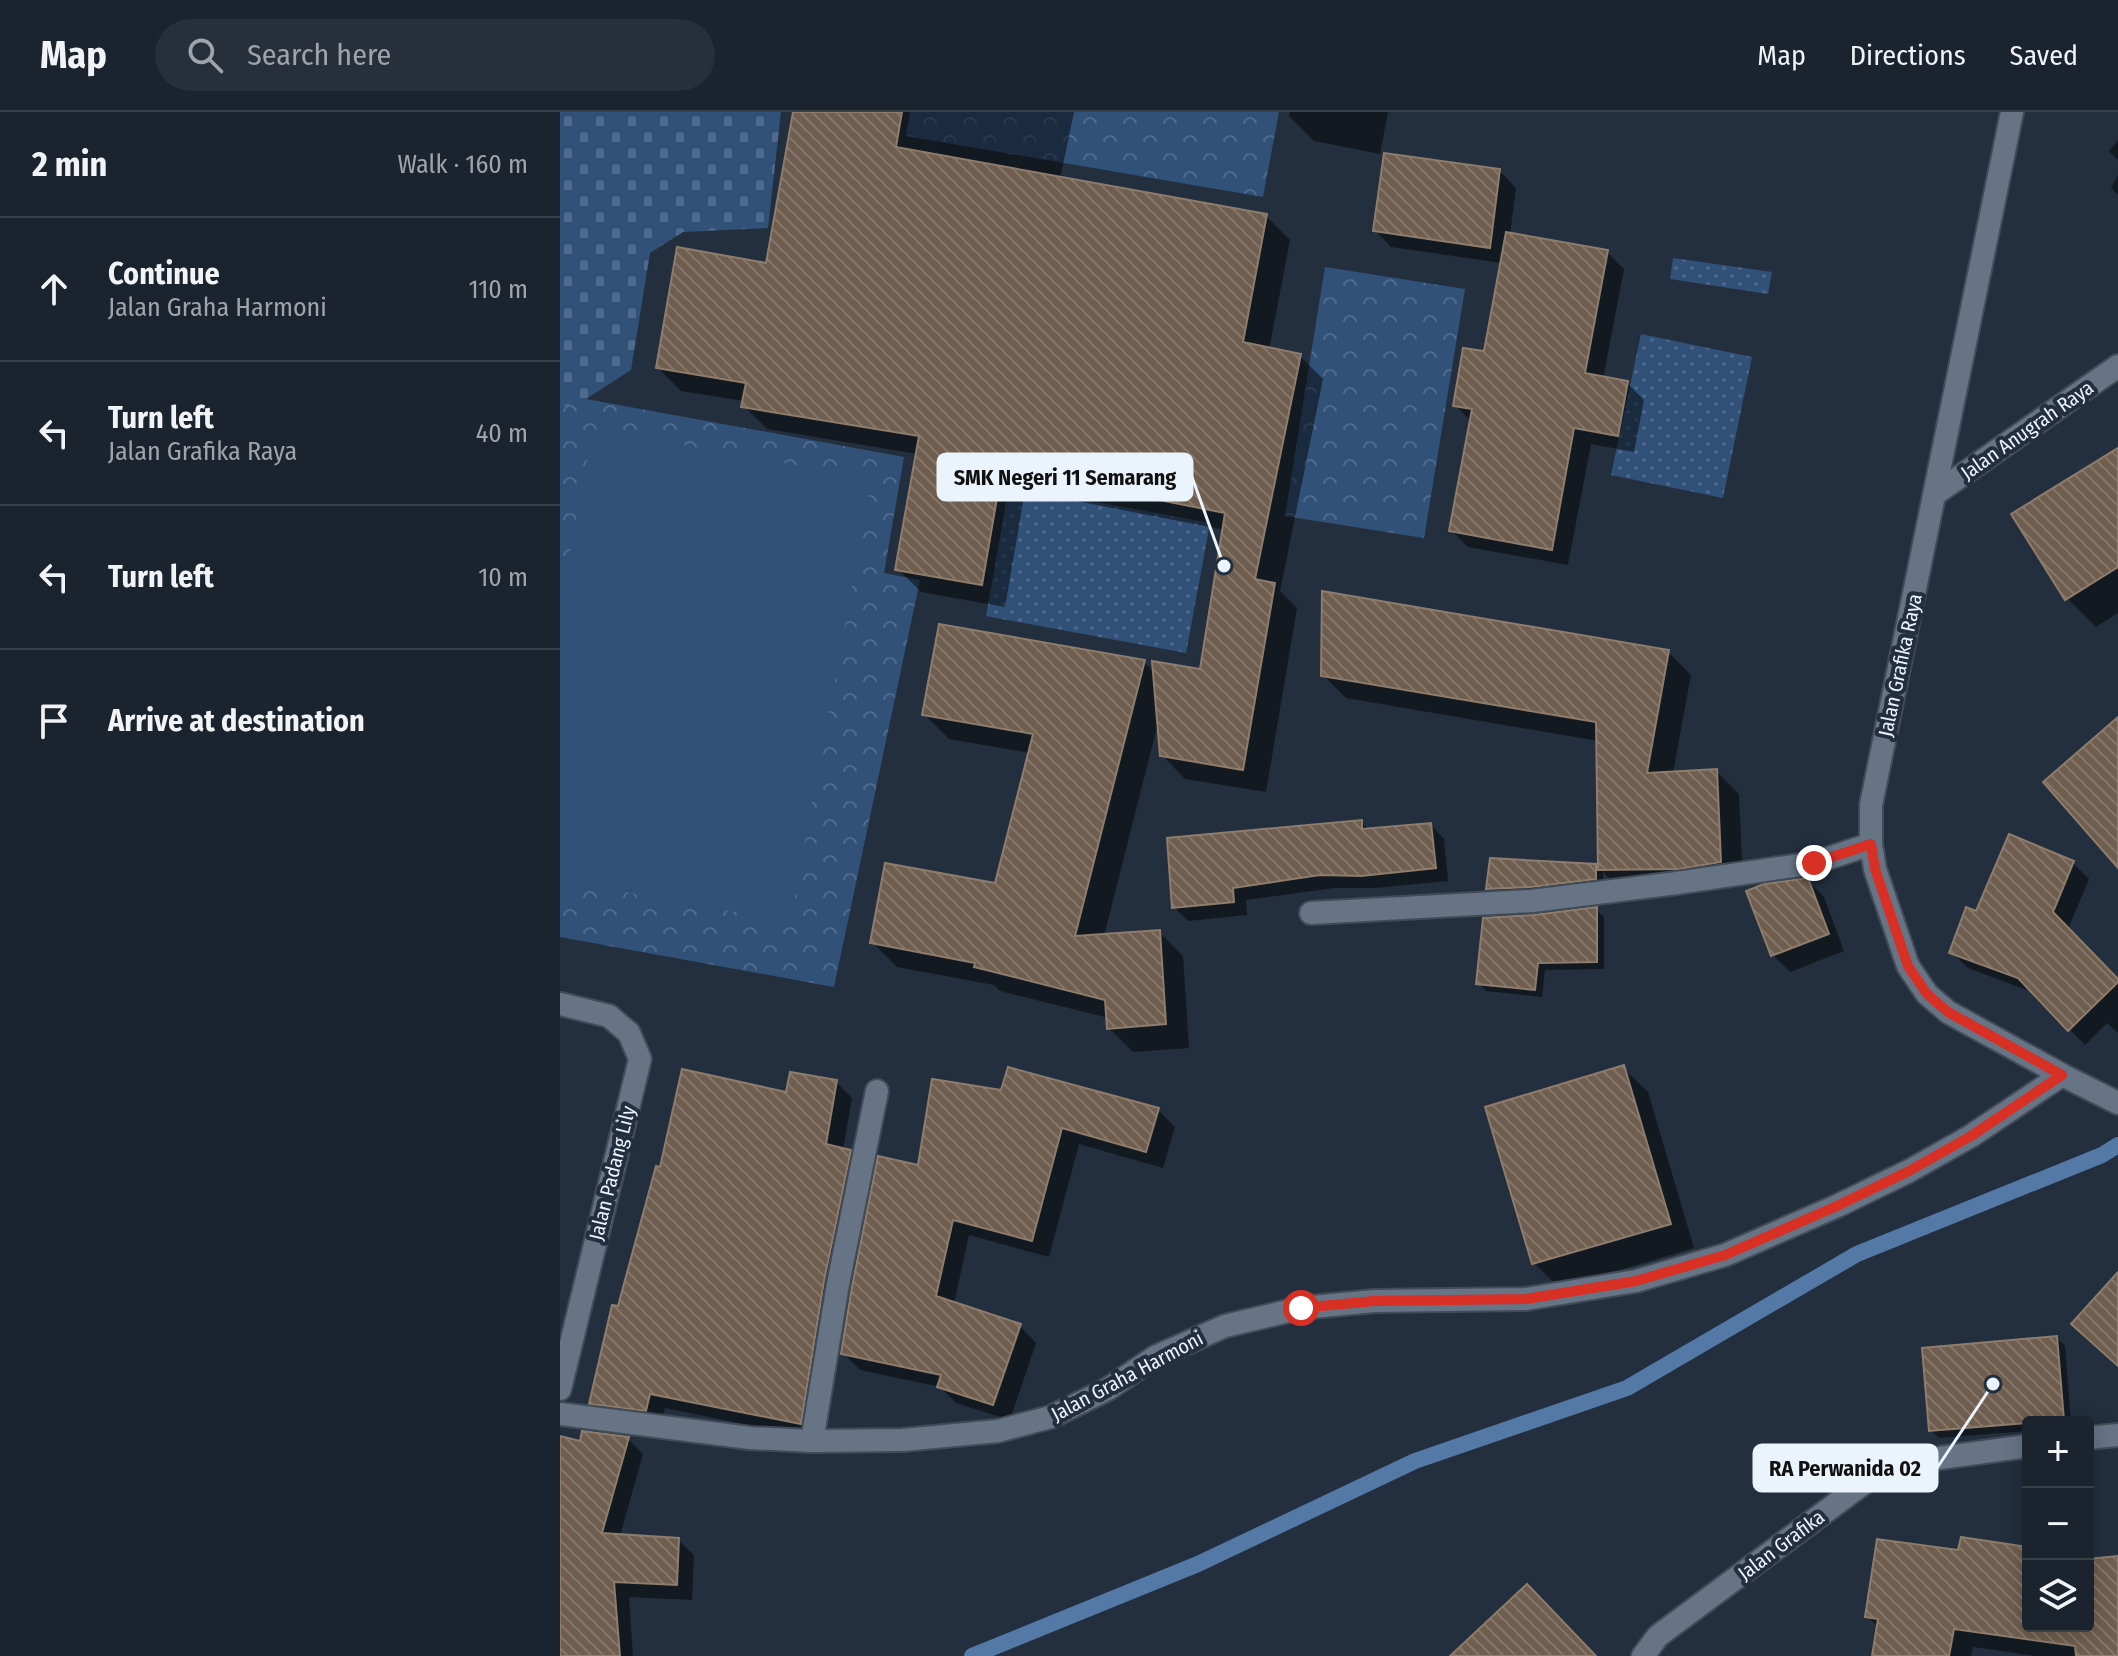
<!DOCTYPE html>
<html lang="en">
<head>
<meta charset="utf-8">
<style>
	body { margin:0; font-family:"Fira Sans Condensed",sans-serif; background:#272f3a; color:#f1f3f6 }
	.controls { position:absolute; right:24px; bottom:24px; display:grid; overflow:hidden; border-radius:8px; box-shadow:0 4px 20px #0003 }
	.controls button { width:72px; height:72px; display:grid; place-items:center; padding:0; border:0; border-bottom:2px solid #38404a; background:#1a232e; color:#f1f3f6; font:40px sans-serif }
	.stop { position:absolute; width:24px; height:24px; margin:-18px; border:6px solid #d93025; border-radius:50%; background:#fff }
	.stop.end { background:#d93025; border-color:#fff; box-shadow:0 2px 8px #0008 }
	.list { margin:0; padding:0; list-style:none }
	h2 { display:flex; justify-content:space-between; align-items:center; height:104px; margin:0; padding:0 32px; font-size:34px }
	h2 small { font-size:26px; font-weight:400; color:#9fa4aa }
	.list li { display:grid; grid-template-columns:52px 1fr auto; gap:24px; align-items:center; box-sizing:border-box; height:144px; padding:0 32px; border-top:2px solid #38404a }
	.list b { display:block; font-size:30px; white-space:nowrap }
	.list p { margin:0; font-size:26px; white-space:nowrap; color:#9fa4aa }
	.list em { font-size:26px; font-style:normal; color:#9fa4aa }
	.icon { flex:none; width:44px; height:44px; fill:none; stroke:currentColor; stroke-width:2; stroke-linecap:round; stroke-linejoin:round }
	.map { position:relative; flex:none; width:1558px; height:1544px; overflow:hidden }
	header { display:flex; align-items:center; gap:48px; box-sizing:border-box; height:112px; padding:0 40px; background:#1a232e; border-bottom:2px solid #38404a }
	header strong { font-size:38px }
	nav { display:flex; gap:44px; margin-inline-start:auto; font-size:28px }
	.search { width:560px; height:72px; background:#272f3a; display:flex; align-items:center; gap:20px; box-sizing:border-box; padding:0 28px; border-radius:44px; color:#9fa4aa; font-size:30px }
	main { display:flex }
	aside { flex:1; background:#1a232e }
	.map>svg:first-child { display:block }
</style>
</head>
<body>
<header>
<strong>Map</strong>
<div class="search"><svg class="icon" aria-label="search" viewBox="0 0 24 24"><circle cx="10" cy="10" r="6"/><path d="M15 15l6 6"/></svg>Search here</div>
<nav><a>Map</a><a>Directions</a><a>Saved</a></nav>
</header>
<main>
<aside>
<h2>2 min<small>Walk · 160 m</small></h2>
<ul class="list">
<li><svg class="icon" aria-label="ahead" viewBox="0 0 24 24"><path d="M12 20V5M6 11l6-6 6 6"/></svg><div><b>Continue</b><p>Jalan Graha Harmoni</p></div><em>110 m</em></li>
<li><svg class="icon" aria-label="left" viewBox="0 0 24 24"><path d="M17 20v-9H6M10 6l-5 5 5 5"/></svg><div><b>Turn left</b><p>Jalan Grafika Raya</p></div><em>40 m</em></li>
<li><svg class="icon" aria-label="left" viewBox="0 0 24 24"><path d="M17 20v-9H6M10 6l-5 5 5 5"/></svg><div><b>Turn left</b></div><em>10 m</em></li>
<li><svg class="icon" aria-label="arrive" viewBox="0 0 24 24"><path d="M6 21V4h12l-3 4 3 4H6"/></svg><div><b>Arrive at destination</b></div></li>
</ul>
</aside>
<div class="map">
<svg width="1558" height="1544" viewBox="0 0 1558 1544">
	<defs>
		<pattern id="grass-dots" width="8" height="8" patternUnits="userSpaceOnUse" patternTransform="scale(2)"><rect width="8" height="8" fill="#315179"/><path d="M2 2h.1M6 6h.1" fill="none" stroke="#4f6a8d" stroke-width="1.8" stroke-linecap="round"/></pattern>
		<pattern id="cemetery-stones" width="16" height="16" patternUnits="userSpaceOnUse" patternTransform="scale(2)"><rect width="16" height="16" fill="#315179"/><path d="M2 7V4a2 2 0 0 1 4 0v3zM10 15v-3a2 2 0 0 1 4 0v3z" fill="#4f6a8d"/></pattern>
		<pattern id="park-crowns" width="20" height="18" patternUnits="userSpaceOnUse" patternTransform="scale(2)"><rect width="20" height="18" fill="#315179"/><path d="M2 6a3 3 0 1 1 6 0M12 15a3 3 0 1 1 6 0" fill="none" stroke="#4f6a8d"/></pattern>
		<pattern id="building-back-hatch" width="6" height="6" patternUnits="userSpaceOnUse" patternTransform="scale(2)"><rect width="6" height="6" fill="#6f5e4f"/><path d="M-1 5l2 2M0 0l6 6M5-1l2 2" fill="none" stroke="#847669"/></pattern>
	</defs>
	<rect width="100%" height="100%" fill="#232f3e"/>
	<g fill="url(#grass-dots)">
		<path d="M1113,146l99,14 -4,22 -98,-15z"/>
		<path d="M1081,222l111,23 -29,141 -112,-23z"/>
		<path d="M449,374l201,37 -24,130 -200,-37z"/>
	</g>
	<path fill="url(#cemetery-stones)" d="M0,0h221l-13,116 -85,4 -33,21 -19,117 -45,29 -26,10z"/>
	<g fill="url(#park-crowns)">
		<path d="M350,0h369l-16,85 -357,-61z"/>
		<path d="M765,155l140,22 -41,249 -139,-22z"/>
		<path d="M26,287l318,58 -20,116 36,7 -86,407 -274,-50v-528z"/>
	</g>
	<path fill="#315179" d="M33,317l279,50 -82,443 -230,-42v-273z"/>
	<g fill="#0007">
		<path d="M235,0h279l-14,67 206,37 24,24 -21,110 31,6 23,23 -43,212 17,17 -31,184 -81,-13 -23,-24 -4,-32 -54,213 55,-4 24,24 6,92 -56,4 -24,-24v-10l-109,-27 -6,-6 -97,-18 -24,-24 124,-57 33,-133 -81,-14 -24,-24 219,-53 11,11 46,-2 24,-141 -200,-39 -20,116 -84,-15 -23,-23 20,-115 -151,-25 -23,-23v-5l-63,-10 -23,-23 110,-102z"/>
		<path d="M730,0h98l-8,42 -66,-13 -25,-25z"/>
		<path d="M1558,28v20l-9,-9z"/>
		<path d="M940,59l16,17 -6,47 97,17 17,17 -21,110 24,4 17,17 -10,52 -43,-8 -23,121 -100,-18 -17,-17 21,-108 -17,-17 30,-51 17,-91 -111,-16 -16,-17z"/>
		<path d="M1558,63v20l-7,-7z"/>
		<path d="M1558,338v163l-22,14 -29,-29z"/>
		<path d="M1108,540l23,23 -18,98 43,-2 23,23 4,91 -40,6 -80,1 -20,-20v14l-107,11 -8,-8 107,-23 5,5 -2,-130 -252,-43 -23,-23z"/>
		<path d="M801,710l8,8 62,-5 13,14 4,42 -73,7h-41l-88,12 1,15 -59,6 -14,-14z"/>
		<path d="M1513,751l16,16 -21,50 50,52v52l-11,-10 -22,22 -50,-52 -67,-25 -16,-16 25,-39z"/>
		<path d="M1247,768l17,17 20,54 -54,21 -17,-17z"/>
		<path d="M1036,797l8,8v52l-59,1 -3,27 -56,-6 -8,-8 56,-66z"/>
		<path d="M1063,956l25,24 46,156 -135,40 -25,-25z"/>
		<path d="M276,970l16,16 -9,52 7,2 15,16 -49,271 -151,-31 -4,17 -55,-7 -15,-15 28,-95 169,-214z"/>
		<path d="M443,980l155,18 17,17 -12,41 -84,-24 -30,113 -80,-22 -15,69 66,22 16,17 -26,77 -54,-17 -16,-16 -80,-17 -17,-17 76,-185z"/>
		<path d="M1497,1226l8,8 6,76h-43v9l-89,7 -8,-8z"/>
		<path d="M0,1326l21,6 47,-5 15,15 -23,82 58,4 16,15 -2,45 -63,-3 4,59h-73z"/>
		<path d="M1468,1437v77h60v-65l30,-3v98h-83l-62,-9 -2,9h-97l5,-28 -12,-12 93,-63z"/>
	</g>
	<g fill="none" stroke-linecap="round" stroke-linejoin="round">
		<path stroke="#5579a7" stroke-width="16" d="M412,1544l226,-92 217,-103 212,-73 230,-134 245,-99 16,-10"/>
	</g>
	<g fill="url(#building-back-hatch)" stroke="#8e7c6c" stroke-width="2">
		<path d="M233,0h109l-6,35 371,67 -24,128 58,12 -46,225 20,4 -32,187 -83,-14 -8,-95 48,8 25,-156 -223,-44 -20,116 -87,-15 24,-134 -178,-29 5,-24 -90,-15 21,-121 89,16z"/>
		<path d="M824,41l116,16 -10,79 -117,-17z"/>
		<path d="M946,120l102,18 -23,123 43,8 -10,55 -44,-8 -22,122 -103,-19 23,-122 -19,-3 10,-58 21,3z"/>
		<path d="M1558,336v119l-53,33 -54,-86z"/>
		<path d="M762,479l347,59 -22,123 70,-4 4,93 -42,7 -81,1 -2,-148 -275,-46z"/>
		<path d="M379,512l206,36 -70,276 85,-6 6,94 -59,5 -2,-29 -131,-33 1,-4 -105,-20 15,-80 110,20 38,-149 -111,-19z"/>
		<path d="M1558,605v151l-75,-86z"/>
		<path d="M802,708v9l69,-6 5,45 -75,8 -41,-1 -87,13 1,14 -62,6 -5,-70z"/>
		<path d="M1449,722l65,27 -21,51 65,67v3l-50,49 -50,-53 -69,-25 17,-46 10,4z"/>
		<path d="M930,746l106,6v15l-65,8 -45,2z"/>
		<path d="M1248,766l21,56 -58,22 -25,-65 18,-7z"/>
		<path d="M1037,795v55l-59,1 -3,27 -59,-6 7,-66 51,-3z"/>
		<path d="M1064,953l47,159 -139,40 -47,-157z"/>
		<path d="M448,955l151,41 -13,44 -84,-24 -30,113 -79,-21 -17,76 85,28 -28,81 -56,-18 4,-12 -100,-21 11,-67 26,-131 40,9 14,-86 69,11z"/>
		<path d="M122,957l104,23 4,-20 47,8 -11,64 25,6 -27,131 -23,143 -151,-30 -4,17 -57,-7 23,-99 6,1 38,-140 4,1z"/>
		<path d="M1558,1160v94l-47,-42z"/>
		<path d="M1497,1224l7,84 -135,11 -7,-83z"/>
		<path d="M22,1319l47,6 -27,96 77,5 -2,47 -63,-3 6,74h-60v-220l20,5z"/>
		<path d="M1401,1425l67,10v79h60v-67l30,-3v100h-42l-1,-10 -121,-17 -5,27h-77l6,-37 -13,-2 12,-78 81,11z"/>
		<path d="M967,1472l69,72h-146z"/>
	</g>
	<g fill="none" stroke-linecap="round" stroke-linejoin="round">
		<defs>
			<g id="minor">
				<path d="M1375,382l183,-128"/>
				<path d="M751,801l221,-12 145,-18 137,-20 57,-19"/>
				<path d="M0,892l49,12 20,17 11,26 -80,330"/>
				<path d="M0,1302l190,24 62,3 91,-1 95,-9 53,-14 57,-28 47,-32 70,-31 76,-18 73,-7 152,-2 110,-18 89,-26 112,-49 72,-35 62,-35 91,-61"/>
				<path d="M1528,1326l30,-3"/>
				<path d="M252,1329l26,-157 39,-193"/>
				<path d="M1083,1544l15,-20 214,-159 31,-14 125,-17"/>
			</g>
			<path id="secondary" d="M1452,0l-141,693v39l4,25 33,97 19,28 21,18 114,63 56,28"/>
		</defs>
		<use href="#minor" stroke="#424c58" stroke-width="26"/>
		<use href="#secondary" stroke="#424c58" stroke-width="26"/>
		<use href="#minor" stroke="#667486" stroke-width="22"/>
		<use href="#secondary" stroke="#667486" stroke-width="22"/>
	</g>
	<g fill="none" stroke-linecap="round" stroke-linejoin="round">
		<path stroke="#d93025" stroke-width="10" d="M741,1196l73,-7 152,-2 110,-18 89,-26 112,-49 72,-35 62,-35 91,-61 -114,-63 -21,-18 -19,-28 -33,-97 -4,-25 -57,19"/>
	</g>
	<g text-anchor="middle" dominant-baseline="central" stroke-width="8" stroke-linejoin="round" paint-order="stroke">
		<g font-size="20" fill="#ebf3fd" stroke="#232f3e">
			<text transform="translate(1467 318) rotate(-35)">Jalan Anugrah Raya</text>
			<text transform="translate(1340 553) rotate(-78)">Jalan Grafika Raya</text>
			<text transform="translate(52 1061) rotate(-76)">Jalan Padang Lily</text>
			<text transform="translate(567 1264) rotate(-28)">Jalan Graha Harmoni</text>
			<text transform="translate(1221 1433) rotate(-37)">Jalan Grafika</text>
		</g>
	</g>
	<path fill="none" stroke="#ebf3fd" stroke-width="3" d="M664 454L632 365M1433 1272L1377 1356"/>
	<g fill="#ebf3fd" stroke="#232f3e" stroke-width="3">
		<circle cx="664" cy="454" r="8"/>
		<circle cx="1433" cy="1272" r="8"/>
	</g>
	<g fill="#ebf3fd" stroke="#ebf3fd" stroke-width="3">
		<rect x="378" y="342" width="254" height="46" rx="8"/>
		<rect x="1194" y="1333" width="183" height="46" rx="8"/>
	</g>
	<g font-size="22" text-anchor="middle" font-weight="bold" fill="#111">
		<text x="505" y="373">SMK Negeri 11 Semarang</text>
		<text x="1285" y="1364">RA Perwanida 02</text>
	</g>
</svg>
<div class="controls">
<button>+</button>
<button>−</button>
<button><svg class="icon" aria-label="layers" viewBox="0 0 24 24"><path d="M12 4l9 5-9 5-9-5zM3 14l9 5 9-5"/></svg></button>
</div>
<div class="stop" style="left:741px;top:1196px"></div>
<div class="stop end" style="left:1254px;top:751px"></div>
</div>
</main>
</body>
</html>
